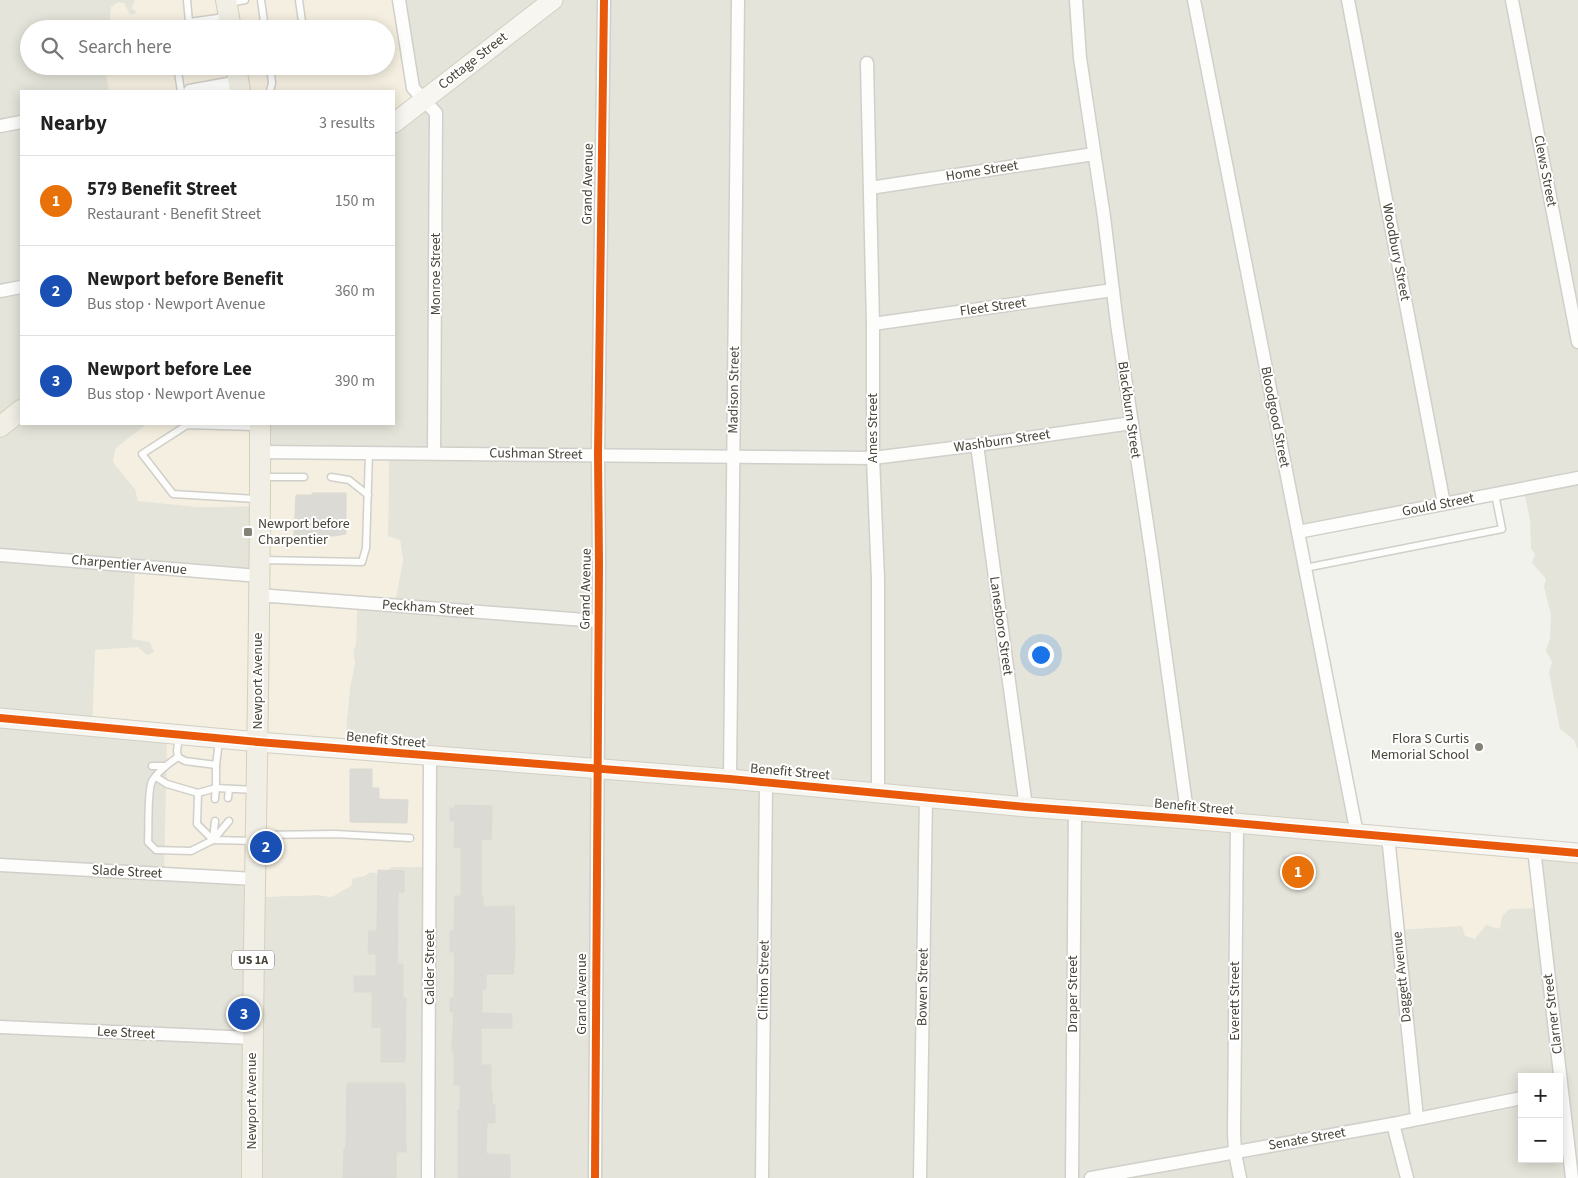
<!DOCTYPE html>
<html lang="en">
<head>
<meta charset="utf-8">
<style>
	body { margin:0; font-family:"Source Sans 3",sans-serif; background:#f2f2f2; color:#222 }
	.controls { position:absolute; right:15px; bottom:15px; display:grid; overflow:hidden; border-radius:0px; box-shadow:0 2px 12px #0003 }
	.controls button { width:45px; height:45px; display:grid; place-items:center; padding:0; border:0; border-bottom:1px solid #e0e0e0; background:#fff; color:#222; font:25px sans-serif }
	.you { position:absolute; left:1040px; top:654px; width:18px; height:18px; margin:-12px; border:4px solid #fff; border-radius:50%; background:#1a73e8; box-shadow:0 0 0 8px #1a73e833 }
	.badge { display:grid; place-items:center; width:32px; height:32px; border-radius:50%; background:#848177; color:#fff; font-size:16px; font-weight:700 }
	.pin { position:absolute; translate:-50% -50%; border:2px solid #fff; box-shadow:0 1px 5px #0006 }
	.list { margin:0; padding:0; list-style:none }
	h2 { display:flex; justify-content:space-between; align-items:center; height:65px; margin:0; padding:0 20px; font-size:21px }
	h2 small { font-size:16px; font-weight:400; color:#767676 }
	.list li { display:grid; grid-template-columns:32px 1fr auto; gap:15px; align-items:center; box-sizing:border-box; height:90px; padding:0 20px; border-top:1px solid #e0e0e0 }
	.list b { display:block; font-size:19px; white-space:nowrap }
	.list p { margin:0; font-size:16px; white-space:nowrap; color:#767676 }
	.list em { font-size:16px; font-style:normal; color:#767676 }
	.icon { flex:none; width:28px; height:28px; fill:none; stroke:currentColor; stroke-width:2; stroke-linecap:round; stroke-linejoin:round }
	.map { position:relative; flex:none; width:1578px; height:1178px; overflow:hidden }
	.search { position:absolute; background:#fff; box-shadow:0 2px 12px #0003; left:20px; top:20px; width:375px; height:55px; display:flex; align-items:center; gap:12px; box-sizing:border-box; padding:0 18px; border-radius:28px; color:#767676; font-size:19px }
	.panel { position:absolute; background:#fff; box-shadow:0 2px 12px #0003; left:20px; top:90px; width:375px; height:335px; border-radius:0px }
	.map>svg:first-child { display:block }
</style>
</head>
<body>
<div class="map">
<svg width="1578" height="1178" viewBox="0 0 1578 1178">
	<rect width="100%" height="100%" fill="#f2f2ed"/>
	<path fill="#e5e4da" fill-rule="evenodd" d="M0,0h135l-2,8 4,5 -7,2 -6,-12 -13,4 -1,15 -22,5v2h-59v37h76l4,25h-88v333h126l-31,24 -3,14 22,27 62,18 60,-1 2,70 -109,66 4,10 -6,3 19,87 88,142 3,13 59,-2 15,2 21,-19 11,-2 6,-4 16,3 5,-8h38l-85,-115 6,-65 5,-24 -2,-13 3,-5 1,-39 37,1 9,-47 -3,-20 -12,-3 1,-79 -128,-6 -2,-28h135v-298l3,-126h1181v750l-4,-10 -14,-11 -11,-56 3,-11 -6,-11 4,-13 1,-24 -7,-27 2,-8 -14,-16 3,-9 -4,-5 -1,-29 -5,-24 -3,-2 -217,40 -3,4 55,297 31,6 74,85 24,-1 16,-9 7,-7 29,-56 40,1v324h-1578zM1522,1077h37v82h-37z"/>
	<g fill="#f4efe0">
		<path d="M135,0h262l21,104 -24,22v-35h-285l-4,-25h281v-37h-298v-2l22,-5 1,-15 7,-5 6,1 6,12 7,-2 -5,-5z"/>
		<path d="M147,424h112l2,28 128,6 -1,78 12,4 3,20 -9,47 -37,-1 -1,39 -3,5 2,13 -5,24 -6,64 87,9 -2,107h-38l-5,8 -16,-3 -6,4 -11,2 -2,8 -19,11 -15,-2 -59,2 -3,-13 -91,-9 3,-133 -75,-12 3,-80 43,-3 9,8 7,-3 -4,-10 -18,-3 3,-71 120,11 2,-73 -60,1 -59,-6 -3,-12 -22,-27 3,-14z"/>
		<path d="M1394,840l138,11 10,57 -33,1 -7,7 -2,13 -14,-4 -11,14 -10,-3 -3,-10 -63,4z"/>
	</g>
	<g fill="#dcdad5" stroke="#dad9d2">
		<path d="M312,493h34v41l-12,2h-40l2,-41h16z"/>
		<path d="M350,769h22v19h7v11l29,1 -1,23 -57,-1z"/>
		<path d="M455,805l37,1 -1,34 -10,-1v57h2v11l31,-1 1,45 -2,23h-27v15h-4v24l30,1v14h-31v37h10v26h1v14h3v18h-8l-1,31 24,1v23h-52v-68h2v-25h-6v-34h-2l2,-39h-4v-14h4l1,-46h-5v-21h4l1,-35h6v-49h-7l1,-26h-5v-13h5z"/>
		<path d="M1283,856l19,1 -1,26 -20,-1z"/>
		<path d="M378,870l26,1v21h-6l-1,72h6v34h3l-1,64h-24v-35h-9v-35h-18v-16h22v-22h-8l1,-23h8z"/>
		<path d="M347,1083h58l1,69h-10v26h-53l1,-30h2z"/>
	</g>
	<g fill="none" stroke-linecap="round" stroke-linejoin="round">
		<defs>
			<g id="lane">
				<path d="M261,0l4,29"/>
				<path d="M299,0l4,29"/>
				<path d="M230,3l15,-3"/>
				<path d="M189,22l36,-5"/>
				<path d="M185,29l4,-7 -2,-22"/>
				<path d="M177,66l4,25"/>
				<path d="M270,66l2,17 -2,8"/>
				<path d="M263,477h41"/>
				<path d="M331,477l18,3 19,15"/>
				<path d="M257,499l-84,-5 -31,-40 45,-29 71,2"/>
				<path d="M262,560l100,2 4,-14 3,-95"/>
				<path d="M1305,568l197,-39 -7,-35"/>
				<path d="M179,736l-2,15 1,6 7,4 31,4v23l39,2"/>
				<path d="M178,757c-9,6 -20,14 -26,24 -5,11 -3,47 -4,61l8,8 35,1 22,-11 16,-19"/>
				<path d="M216,765l3,-24"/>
				<path d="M152,766h12"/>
				<path d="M156,777l11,7 31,9"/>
				<path d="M228,798l1,-9"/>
				<path d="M215,821l-2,19 41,1"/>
				<path d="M259,835l76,-1 75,4"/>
				<path d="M213,840l-16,-16 1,-31 18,-5 -1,11"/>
			</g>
			<g id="street">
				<path d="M399,0l14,88 23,25 -2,340"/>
				<path d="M1076,0l4,58 24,159 13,107 35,233 36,262"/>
				<path d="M1194,0l163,834"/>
				<path d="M1348,0l96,504"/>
				<path d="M1512,0l66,342"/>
				<path d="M867,63l6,261v134l5,121v214"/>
				<path d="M190,91l49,-9"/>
				<path d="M0,126l21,-4"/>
				<path d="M870,188l224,-34"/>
				<path d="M0,291l21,-4"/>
				<path d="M873,324l240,-34"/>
				<path d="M977,445l49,362"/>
				<path d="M260,452l613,6 104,-13 155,-22"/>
				<path d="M1298,532l280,-54"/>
				<path d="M0,555l258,21"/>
				<path d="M258,595l340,26"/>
				<path d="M730,779l8,-779"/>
				<path d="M1237,823l-3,309 1,21 5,25"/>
				<path d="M1388,836l29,282"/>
				<path d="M1534,849l38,329"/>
				<path d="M0,865l255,14"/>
				<path d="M0,1027l252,11"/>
				<path d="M1393,1124l14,54"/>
				<path d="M428,1178l2,-422"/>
				<path d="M595,1178l4,-614 -1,-110 6,-454"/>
				<path d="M762,1178l4,-395"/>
				<path d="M920,1178l6,-381"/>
				<path d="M1072,1178l3,-368"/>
				<path d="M1091,1178l302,-54 129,-26"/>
			</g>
			<g id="secondary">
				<path d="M394,123l159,-123"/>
				<path d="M0,718l258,24 472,37 296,28 162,12 390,34"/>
			</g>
			<g id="primary">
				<path d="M226,0l5,29"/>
				<path d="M236,66l4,25"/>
				<path d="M0,427l21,-17"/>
				<path d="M252,1178c0,-251 9,-503 8,-754"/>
			</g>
		</defs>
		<use href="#lane" stroke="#d0cfca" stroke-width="9"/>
		<use href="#street" stroke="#d0cfca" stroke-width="15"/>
		<use href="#secondary" stroke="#d1cfc4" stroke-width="21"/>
		<use href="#primary" stroke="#d4d0ba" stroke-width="22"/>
		<use href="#lane" stroke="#fdfdfc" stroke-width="6"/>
		<use href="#street" stroke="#fdfdfc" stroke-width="12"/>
		<use href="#secondary" stroke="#f7f6f0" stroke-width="19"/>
		<use href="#primary" stroke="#f1efe5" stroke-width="20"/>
		<defs>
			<g id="cycleway">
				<path d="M0,718l258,24 472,37 296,28 162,12 390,34"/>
				<path d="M595,1178l4,-614 -1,-110 6,-454"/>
			</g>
		</defs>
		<use href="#cycleway" stroke="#fff" stroke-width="11"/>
		<use href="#cycleway" stroke="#e8590c" stroke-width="8"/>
	</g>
	<g fill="#848177" stroke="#fff" stroke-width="2">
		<rect x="243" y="527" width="10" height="10" rx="2.5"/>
		<circle cx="1479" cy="747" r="5"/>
	</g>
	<g text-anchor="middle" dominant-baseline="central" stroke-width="4" stroke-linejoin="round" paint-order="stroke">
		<rect fill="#fff" stroke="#7f7c74" stroke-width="1" x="232" y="950.5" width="42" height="19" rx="4"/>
		<g font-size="12" font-weight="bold" fill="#484438">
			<text x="253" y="960">US 1A</text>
		</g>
		<g font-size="14" fill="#484438" stroke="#fff">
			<text transform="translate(473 61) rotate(-38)">Cottage Street</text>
			<text transform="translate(982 171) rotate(-9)">Home Street</text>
			<text transform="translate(1545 171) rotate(79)">Clews Street</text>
			<text transform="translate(588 184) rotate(-89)">Grand Avenue</text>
			<text transform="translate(1396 252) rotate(79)">Woodbury Street</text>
			<text transform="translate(436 274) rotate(-90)">Monroe Street</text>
			<text transform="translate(993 307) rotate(-8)">Fleet Street</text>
			<text transform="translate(734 390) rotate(-89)">Madison Street</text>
			<text transform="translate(1129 410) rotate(82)">Blackburn Street</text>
			<text transform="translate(1275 417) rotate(79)">Bloodgood Street</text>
			<text transform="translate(873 428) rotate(-90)">Ames Street</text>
			<text transform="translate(1002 441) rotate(-8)">Washburn Street</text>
			<text transform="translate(536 454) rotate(1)">Cushman Street</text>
			<text transform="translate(1438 505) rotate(-11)">Gould Street</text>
			<text transform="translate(129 565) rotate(5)">Charpentier Avenue</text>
			<text transform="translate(586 589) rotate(-89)">Grand Avenue</text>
			<text transform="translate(428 608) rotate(4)">Peckham Street</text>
			<text transform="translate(1001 626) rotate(82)">Lanesboro Street</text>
			<text transform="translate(258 681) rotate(-90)">Newport Avenue</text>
			<text transform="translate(386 740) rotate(5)">Benefit Street</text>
			<text transform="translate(790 772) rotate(5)">Benefit Street</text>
			<text transform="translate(1194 807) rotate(5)">Benefit Street</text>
			<text transform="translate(127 872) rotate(3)">Slade Street</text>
			<text transform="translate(430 967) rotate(-90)">Calder Street</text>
			<text transform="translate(1402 977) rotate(-96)">Daggett Avenue</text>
			<text transform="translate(764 980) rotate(-89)">Clinton Street</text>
			<text transform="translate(923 987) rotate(-89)">Bowen Street</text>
			<text transform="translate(582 994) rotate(-90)">Grand Avenue</text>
			<text transform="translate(1073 994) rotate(-90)">Draper Street</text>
			<text transform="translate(1235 1001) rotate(-90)">Everett Street</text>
			<text transform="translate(1553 1014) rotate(-97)">Clarner Street</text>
			<text transform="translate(126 1033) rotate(3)">Lee Street</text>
			<text transform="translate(252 1101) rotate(-90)">Newport Avenue</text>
			<text transform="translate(1307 1139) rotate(-10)">Senate Street</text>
		</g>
		<g font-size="14" fill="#484438" stroke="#fff" text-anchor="start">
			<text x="258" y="524">Newport before<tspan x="258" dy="16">Charpentier</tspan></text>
			<text x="1469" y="739" text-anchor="end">Flora S Curtis<tspan x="1469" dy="16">Memorial School</tspan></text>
		</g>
	</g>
</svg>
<div class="controls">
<button>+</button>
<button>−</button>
</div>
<div class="you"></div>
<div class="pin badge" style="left:1298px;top:872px;background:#e8710a">1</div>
<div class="pin badge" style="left:266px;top:847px;background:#1a4fb4">2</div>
<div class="pin badge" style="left:244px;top:1014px;background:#1a4fb4">3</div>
<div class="search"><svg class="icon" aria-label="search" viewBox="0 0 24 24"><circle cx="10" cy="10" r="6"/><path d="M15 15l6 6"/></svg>Search here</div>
<section class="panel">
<h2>Nearby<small>3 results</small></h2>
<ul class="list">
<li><span class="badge" style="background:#e8710a">1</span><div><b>579 Benefit Street</b><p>Restaurant · Benefit Street</p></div><em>150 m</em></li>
<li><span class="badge" style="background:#1a4fb4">2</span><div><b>Newport before Benefit</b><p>Bus stop · Newport Avenue</p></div><em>360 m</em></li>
<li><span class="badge" style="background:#1a4fb4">3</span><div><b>Newport before Lee</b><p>Bus stop · Newport Avenue</p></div><em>390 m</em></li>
</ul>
</section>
</div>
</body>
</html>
